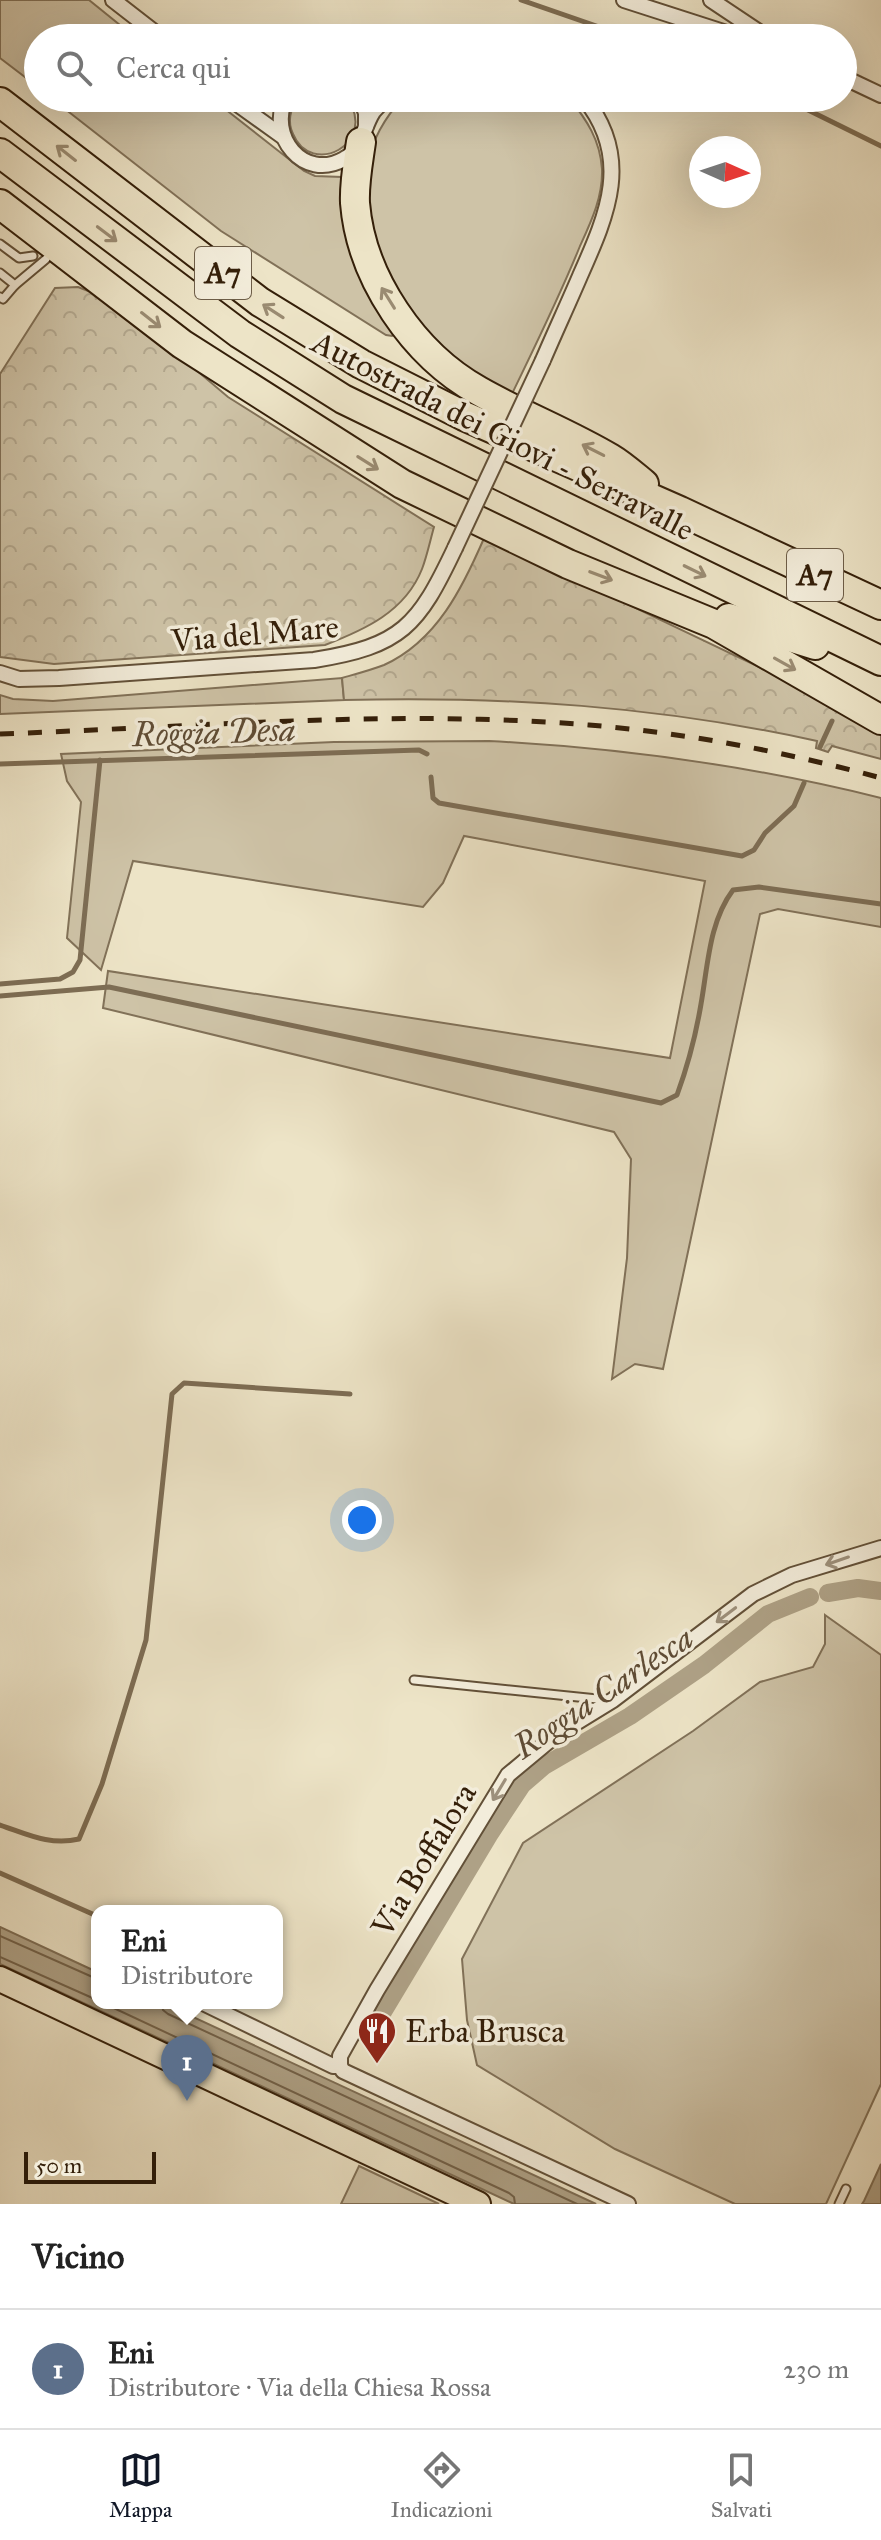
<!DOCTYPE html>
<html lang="it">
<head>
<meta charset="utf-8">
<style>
	body { margin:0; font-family:"IM FELL Great Primer",serif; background:#f2f2f2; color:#222 }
	.compass { position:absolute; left:689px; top:136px; width:72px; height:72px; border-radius:50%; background:#fff; box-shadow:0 8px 32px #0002; rotate:93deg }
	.scale { position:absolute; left:24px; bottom:20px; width:132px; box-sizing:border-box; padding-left:8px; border:4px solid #341f09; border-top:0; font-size:22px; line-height:28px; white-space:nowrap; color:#341f09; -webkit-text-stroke:6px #f3eddb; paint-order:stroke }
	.you { position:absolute; left:362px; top:1520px; width:28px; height:28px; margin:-20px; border:6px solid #fff; border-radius:50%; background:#1a73e8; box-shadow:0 0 0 12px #1a73e833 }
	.badge { display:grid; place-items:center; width:52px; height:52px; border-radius:50%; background:#111827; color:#fff; font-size:26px; font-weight:700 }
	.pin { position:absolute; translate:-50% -66px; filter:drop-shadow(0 2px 4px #0008) }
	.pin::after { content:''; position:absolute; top:42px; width:28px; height:24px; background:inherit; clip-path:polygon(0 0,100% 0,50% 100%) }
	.popup { position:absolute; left:91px; top:1905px; width:192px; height:104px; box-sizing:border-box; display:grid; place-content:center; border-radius:16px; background:#fff; filter:drop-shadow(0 2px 6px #0005); font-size:26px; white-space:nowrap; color:#767676 }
	.popup b { font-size:30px; color:#222 }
	.popup::after { content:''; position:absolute; left:50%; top:100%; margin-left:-16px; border:16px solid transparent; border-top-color:#fff }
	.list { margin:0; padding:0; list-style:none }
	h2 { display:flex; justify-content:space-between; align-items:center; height:104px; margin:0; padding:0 32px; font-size:34px }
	h2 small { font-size:26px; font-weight:400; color:#767676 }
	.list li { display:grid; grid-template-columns:52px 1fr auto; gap:24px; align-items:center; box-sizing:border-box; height:120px; padding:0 32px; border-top:2px solid #e0e0e0 }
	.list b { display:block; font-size:30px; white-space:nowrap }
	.list p { margin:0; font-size:26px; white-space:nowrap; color:#767676 }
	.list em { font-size:26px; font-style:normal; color:#767676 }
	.icon { flex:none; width:44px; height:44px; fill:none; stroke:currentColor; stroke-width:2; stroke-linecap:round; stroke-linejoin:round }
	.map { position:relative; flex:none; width:881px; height:2204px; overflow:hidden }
	.search { position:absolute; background:#fff; box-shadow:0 8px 32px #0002; left:24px; right:24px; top:24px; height:88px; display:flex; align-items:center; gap:20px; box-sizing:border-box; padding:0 28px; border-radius:44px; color:#767676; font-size:30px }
	.sheet { height:224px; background:#fff }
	nav { display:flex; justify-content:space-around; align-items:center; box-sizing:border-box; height:112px; border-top:2px solid #e0e0e0; background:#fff; font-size:22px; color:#767676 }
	nav a { display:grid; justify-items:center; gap:4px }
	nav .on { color:#111827 }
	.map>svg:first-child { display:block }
</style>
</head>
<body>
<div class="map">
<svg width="881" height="2204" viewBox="0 0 881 2204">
	<defs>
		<pattern id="forest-crowns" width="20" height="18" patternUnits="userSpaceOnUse" patternTransform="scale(2)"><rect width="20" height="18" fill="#cec3a7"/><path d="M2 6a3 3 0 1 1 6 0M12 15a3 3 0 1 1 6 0" fill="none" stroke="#b2a78e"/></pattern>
	</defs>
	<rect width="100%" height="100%" fill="#ede4c7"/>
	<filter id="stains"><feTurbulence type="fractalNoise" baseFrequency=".0025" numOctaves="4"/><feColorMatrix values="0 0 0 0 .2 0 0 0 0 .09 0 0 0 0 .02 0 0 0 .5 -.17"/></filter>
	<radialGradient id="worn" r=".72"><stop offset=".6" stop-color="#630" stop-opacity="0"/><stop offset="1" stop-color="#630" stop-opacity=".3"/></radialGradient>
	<g fill="#cec3a7" stroke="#817158" stroke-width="2">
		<path d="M0,0h89l47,38h-98v49l-38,-29z"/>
		<path d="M51,98h160l93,73 11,5 27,1 52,156 -2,3 -6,-1 -165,-104z"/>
		<path d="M299,98h48c32,46 -36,80 -54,36 -6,-13 -3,-25 6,-36z"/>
		<path d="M403,98h166c18,22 31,42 33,71 1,28 -11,53 -22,77 -21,52 -46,102 -70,152 -28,-19 -60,-37 -84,-62 -20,-20 -50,-73 -56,-101 -3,-13 -5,-54 -3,-67 3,-26 19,-52 36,-70z"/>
		<path d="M342,678l2,22 -344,14v-19l13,4 40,2z"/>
		<path d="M489,741c135,7 260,24 392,57v129l-103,-18 -18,5 -97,455 -28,-5 -23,15 15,-121 4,-99 -17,-27 -511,-124 5,-37 562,87 35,-177 -241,-45 -21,47 -20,24 -290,-46 -32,109 -34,-32 14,-136 -14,-21 -6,-27 273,-12z"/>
		<path d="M825,1615l56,40v429l-55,120h-91l-120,-55 -138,-84 -10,-45 -5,-61 61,-116 170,-112 67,-49 53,-15 12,-23z"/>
		<path d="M359,2166l80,38h-98z"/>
	</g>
	<g fill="url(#forest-crowns)" stroke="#817158" stroke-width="2">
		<path d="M78,287l28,11 57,44 65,55 206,130c-4,14 -7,29 -12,42 -17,43 -58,61 -97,76l-271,19 -54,-7v-283l55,-86z"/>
		<path d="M485,536l320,153 76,42v28l-49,-13 -4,6 -12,-4 1,-7c-159,-35 -311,-45 -473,-41l-2,-22c14,-4 29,-8 42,-13 53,-24 79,-78 101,-129z"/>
	</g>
	<g fill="#aea186" stroke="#7d6d54" stroke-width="2">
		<path d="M0,1927l97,45v31h66l433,201h-82l-514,-240z"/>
		<path d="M881,2164v40h-19l2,-3z"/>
	</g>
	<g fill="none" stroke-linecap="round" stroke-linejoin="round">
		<g stroke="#716048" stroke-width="2">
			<path d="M0,1936l97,43"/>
			<path d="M0,1957l97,43"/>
			<path d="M103,2003l406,190 5,4 1,7"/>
			<path d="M162,2003l1,7 5,4 409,190"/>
		</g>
		<g stroke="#7d6d54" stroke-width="5">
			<path d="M521,0l110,38"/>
			<path d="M773,98l31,10 77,38"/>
			<path d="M820,747l12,-26"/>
			<path d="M0,764l419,-14 8,4"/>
			<path d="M431,777l2,21 6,5 303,53 12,-6 11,-17 29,-27 10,-23"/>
			<path d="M0,984l60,-5 13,-7 7,-12 20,-200"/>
			<path d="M0,996l109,-9 552,116 16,-8c11,-30 19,-61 24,-91 7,-39 8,-82 32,-114l26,-3 122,17"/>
			<path d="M0,1825c27,9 50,21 79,14l23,-55 44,-144 26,-246 12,-11 166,11"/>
			<path d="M0,1873l97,43"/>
			<path d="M374,2024l8,4"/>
		</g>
		<g stroke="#aea186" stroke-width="18">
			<path d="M828,1593l30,-5 23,3"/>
			<path d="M358,2032l11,-4 12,-13 108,-180 33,-50 22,-19 86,-50 74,-51 64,-51 42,-17"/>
		</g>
		<defs>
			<g id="lane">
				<path d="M0,244l19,14 14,-2"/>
				<path d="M0,273l15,12 31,-26"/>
				<path d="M0,297l3,2 12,-14"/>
				<path d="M414,1680l193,20"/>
				<path d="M839,2204l7,-15"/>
			</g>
			<g id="street">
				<path d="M113,0l49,38"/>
				<path d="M624,0l118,38"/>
				<path d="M711,0l57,38"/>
				<path d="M843,77l38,18"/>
				<path d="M229,98l53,38"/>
				<path d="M286,98c-19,37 17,84 58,61 19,-10 18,-30 29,-47 4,-5 9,-9 13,-14"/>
				<path d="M360,98l6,15v13"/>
				<path d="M543,360c12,-28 25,-56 37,-84 27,-61 53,-118 4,-178"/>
				<path d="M0,673l19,6 40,-1 255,-18c88,-14 104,-34 141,-112"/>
				<path d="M203,2003l130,63h7l3,5 285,133"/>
				<path d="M340,2066v-10l37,-66 131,-215 48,-40 57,-35 140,-106 39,-19 89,-27"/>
			</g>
			<path id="primary" d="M0,1979l478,225"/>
			<g id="highway">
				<path d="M0,102l260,200 101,62 103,52 216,95 201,94"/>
				<path d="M361,142c-3,21 -7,41 -6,61 6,75 59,152 124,188 42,24 89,42 131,67 12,7 23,17 34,26"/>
				<path d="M0,153l240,181 103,65 538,262"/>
				<path d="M0,204l182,140 220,140 166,80 146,60 167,96"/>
				<path d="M729,618l86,27"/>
			</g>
		</defs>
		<use href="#lane" stroke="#625038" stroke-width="11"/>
		<use href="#street" stroke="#625038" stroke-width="18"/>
		<use href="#primary" stroke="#341f09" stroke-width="28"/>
		<use href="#highway" stroke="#341f09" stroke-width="32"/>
		<use href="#lane" stroke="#f3eddb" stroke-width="7"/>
		<use href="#street" stroke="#f3eddb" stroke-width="14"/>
		<use href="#primary" stroke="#ede4c7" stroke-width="24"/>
		<use href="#highway" stroke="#ede4c7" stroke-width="28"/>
		<path stroke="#341f09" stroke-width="5" stroke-dasharray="14 14" stroke-linecap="butt" d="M0,734c196,-7 393,-25 589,-9 98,8 197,27 292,53"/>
		<defs>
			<path id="street-bridge" d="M455,548l88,-188"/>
		</defs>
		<use href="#street-bridge" stroke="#625038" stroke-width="18" stroke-linecap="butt"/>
		<use href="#street-bridge" stroke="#f3eddb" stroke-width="14"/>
	</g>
	<defs><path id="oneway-shaft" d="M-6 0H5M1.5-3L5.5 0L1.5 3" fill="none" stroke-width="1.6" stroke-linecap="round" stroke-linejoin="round" transform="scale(2)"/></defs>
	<g stroke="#9a8b72">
		<use href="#oneway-shaft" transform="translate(66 153) rotate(-142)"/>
		<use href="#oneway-shaft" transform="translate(107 234) rotate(37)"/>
		<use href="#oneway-shaft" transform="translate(388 298) rotate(-122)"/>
		<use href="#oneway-shaft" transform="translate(273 311) rotate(-147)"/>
		<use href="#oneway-shaft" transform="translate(151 320) rotate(38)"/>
		<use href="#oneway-shaft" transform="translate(593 450) rotate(-153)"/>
		<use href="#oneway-shaft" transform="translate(368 463) rotate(32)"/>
		<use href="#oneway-shaft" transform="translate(695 571) rotate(26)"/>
		<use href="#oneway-shaft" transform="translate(601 576) rotate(21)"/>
		<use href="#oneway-shaft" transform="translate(785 664) rotate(29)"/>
	</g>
	<g stroke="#9d907c">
		<use href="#oneway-shaft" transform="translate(837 1561) rotate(161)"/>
		<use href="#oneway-shaft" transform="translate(726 1615) rotate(143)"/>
		<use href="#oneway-shaft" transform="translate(499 1790) rotate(121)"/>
	</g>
	<defs>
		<symbol id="restaurant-pin" viewBox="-11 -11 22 30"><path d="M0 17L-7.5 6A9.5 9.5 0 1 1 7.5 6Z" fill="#8f2418" stroke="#f3eddb"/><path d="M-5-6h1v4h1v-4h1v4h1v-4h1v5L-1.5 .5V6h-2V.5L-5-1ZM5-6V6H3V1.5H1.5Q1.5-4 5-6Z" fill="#fff"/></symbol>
	</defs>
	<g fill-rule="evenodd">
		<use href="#restaurant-pin" x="355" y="2009" width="44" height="60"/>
	</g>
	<g text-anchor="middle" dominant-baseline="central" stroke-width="7" stroke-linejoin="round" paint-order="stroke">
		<g fill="#f3eddb" stroke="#6d5d48" stroke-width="2">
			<rect x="195" y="247" width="56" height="52" rx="6"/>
			<rect x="787" y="549" width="56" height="52" rx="6"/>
		</g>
		<g font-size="30" font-weight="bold" fill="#341f09">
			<text x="223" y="273">A7</text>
			<text x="815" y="575">A7</text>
		</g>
		<g font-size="32" fill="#341f09" stroke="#f3eddb">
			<text transform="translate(503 436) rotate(27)">Autostrada dei Giovi - Serravalle</text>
			<text transform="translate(255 634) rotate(-5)">Via del Mare</text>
			<text transform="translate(424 1860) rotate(-59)">Via Boffalora</text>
		</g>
		<g font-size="32" fill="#341f09" stroke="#f3eddb" text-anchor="start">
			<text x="405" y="2031">Erba Brusca</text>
		</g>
		<g font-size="34" font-style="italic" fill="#5f4c35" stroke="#f3eddb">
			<text transform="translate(214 732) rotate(-2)">Roggia Desa</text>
			<text transform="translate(603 1692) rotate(-34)">Roggia Carlesca</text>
		</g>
	</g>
	<rect width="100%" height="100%" filter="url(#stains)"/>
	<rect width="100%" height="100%" fill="url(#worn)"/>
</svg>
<svg class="compass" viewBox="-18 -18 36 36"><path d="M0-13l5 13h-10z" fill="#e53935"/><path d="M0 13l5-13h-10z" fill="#767676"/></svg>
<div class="scale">50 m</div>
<div class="you"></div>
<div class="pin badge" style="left:187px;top:2101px;background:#5c6f8a">1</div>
<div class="popup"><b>Eni</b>Distributore</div>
<div class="search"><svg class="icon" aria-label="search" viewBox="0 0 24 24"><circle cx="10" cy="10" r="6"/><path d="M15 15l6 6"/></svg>Cerca qui</div>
</div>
<section class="sheet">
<h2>Vicino<small></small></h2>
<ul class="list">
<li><span class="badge" style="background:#5c6f8a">1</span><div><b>Eni</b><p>Distributore · Via della Chiesa Rossa</p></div><em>230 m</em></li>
</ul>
</section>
<nav>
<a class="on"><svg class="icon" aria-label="map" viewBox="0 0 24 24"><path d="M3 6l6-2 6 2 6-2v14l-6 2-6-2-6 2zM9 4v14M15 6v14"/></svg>Mappa</a>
<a><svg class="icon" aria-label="directions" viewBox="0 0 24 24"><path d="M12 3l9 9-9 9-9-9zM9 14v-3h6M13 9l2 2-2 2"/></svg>Indicazioni</a>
<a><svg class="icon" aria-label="saved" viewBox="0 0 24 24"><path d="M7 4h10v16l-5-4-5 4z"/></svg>Salvati</a>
</nav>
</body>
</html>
